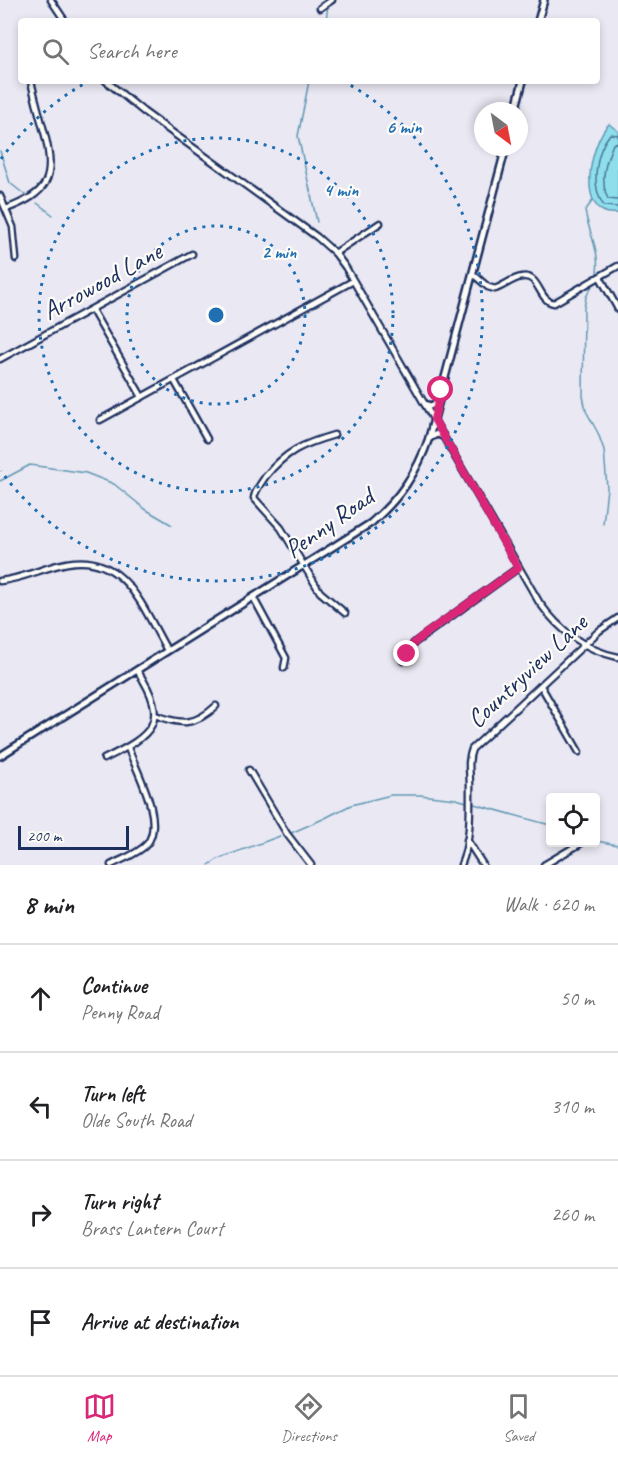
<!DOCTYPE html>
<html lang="en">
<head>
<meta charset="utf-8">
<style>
	body { margin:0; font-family:Caveat,sans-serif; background:#f6f6f6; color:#202124 }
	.controls { position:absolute; right:18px; bottom:18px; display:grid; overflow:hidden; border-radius:6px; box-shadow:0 3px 9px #0003 }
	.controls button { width:54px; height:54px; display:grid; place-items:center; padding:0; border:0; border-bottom:2px solid #e0e0e0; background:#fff; color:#202124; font:30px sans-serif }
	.compass { position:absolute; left:474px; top:102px; width:54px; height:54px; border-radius:50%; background:#fff; box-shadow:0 3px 9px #0003; rotate:148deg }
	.scale { position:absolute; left:18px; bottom:15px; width:111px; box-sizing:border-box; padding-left:6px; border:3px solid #1b2f5e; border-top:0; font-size:16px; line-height:21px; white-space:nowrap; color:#1b2f5e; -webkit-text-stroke:4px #fdfcf7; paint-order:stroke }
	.stop { position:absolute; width:18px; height:18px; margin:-14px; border:4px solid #db2777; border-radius:50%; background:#fff }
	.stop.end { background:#db2777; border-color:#fff; box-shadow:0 2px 6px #0008 }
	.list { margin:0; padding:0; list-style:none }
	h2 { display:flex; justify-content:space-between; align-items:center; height:78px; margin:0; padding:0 24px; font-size:26px }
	h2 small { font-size:20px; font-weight:400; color:#757577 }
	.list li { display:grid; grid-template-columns:39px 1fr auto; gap:18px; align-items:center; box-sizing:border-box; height:108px; padding:0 24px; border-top:2px solid #e0e0e0 }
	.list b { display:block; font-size:22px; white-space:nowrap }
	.list p { margin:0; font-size:20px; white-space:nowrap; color:#757577 }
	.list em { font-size:20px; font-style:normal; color:#757577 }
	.icon { flex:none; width:33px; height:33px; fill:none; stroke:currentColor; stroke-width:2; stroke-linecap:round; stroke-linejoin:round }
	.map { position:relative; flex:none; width:618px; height:865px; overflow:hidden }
	.search { position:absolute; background:#fff; box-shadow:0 3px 9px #0003; left:18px; right:18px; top:18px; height:66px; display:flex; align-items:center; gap:15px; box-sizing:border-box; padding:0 21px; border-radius:6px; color:#757577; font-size:22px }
	.sheet { height:510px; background:#fff }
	nav { display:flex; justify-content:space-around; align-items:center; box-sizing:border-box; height:84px; border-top:2px solid #e0e0e0; background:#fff; font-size:16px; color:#757577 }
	nav a { display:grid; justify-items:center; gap:3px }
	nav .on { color:#db2777 }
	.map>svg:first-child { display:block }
</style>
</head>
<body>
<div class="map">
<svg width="618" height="865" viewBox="0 0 618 865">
	<rect width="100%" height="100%" fill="#eae8f3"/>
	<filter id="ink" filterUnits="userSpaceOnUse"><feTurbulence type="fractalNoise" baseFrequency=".0167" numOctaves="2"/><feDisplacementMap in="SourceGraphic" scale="12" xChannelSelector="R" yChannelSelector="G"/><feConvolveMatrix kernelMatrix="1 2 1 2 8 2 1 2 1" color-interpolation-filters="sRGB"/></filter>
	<g filter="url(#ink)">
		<path fill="#8fdeec" stroke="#6198b3" stroke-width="1.5" d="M609,124l9,7v82c-44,6 -28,-71 -9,-89z"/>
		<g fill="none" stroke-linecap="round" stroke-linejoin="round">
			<g stroke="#497597" stroke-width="1.5">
				<path d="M618,135l-8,-1c-14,17 -20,52 -6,72l14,1"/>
				<path d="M618,142l-5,2c-7,17 -14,37 -5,55l10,1"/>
			</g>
			<g stroke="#6198b3" stroke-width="1.5">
				<path d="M326,21l2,-17"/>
				<path d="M309,81l-11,55 19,86"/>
				<path d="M0,151l10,32 15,12"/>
				<path d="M593,200l-8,11c4,23 17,43 11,67"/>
				<path d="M37,203l16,12"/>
				<path d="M594,282l-8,15 -2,11 -1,88 3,15 12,22 6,17 3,38 -4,36"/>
				<path d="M0,481l30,-16 56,8 28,11 31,25 27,16"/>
				<path d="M291,833l32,-14 28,-14 40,-10h29l36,4 94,26"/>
				<path d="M596,841l22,4"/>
				<path d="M209,865l9,-6 62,-23"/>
			</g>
			<defs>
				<g id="minor">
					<path d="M51,0l14,21"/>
					<path d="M320,8l12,-8"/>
					<path d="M106,81l38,31 173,125 18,16 11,15 193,334c20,28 45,48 79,55"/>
					<path d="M0,196l13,31 3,32"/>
					<path d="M6,209c42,-16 50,-30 39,-74 -5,-18 -10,-36 -14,-54"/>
					<path d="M335,253l45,-30"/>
					<path d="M473,274l15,13 7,2c9,-3 18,-11 27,-12 18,-3 16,24 32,26l64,-37"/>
					<path d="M600,277l18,32"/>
					<path d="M92,310l50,87"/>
					<path d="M0,359l192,-105"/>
					<path d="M174,380l33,59"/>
					<path d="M100,420l253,-139"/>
					<path d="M334,435c-31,9 -48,16 -69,42 -4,7 -10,13 -11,21l27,30 39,64 25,21"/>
					<path d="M0,581c23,-2 44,-14 67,-18 58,-11 76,46 100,87"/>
					<path d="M253,597l33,61 -2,10"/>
					<path d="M403,661l11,-18 104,-75"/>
					<path d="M541,686l38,66"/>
					<path d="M155,715c26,10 40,11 61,-9"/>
					<path d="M104,759c49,-24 67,-37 33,-89"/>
					<path d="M249,770l38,64 24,31"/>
					<path d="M467,840l16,25"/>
					<path d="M111,865c11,-6 27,-11 36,-21 18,-23 -10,-72 -19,-96"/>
					<path d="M461,865c10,-24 9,-54 9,-79 0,-14 -3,-24 2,-37l127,-118 19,-13"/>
					<path d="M544,865l39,-23"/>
				</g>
				<g id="tertiary">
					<path d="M538,21l6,-21"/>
					<path d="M515,111l8,-30"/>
					<path d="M425,404l5,2 8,-3"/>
					<path d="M429,438l8,-4 6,2"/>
					<path d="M0,756l371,-233c28,-24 46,-50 58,-85l77,-291"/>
				</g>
			</defs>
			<use href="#minor" stroke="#1b2f5e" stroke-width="9"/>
			<use href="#tertiary" stroke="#1b2f5e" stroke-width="10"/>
			<use href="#minor" stroke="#fdfcf7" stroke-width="4.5"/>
			<use href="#tertiary" stroke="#fdfcf7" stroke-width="5"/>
		</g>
	</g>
	<g fill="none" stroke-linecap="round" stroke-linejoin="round" filter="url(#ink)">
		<path stroke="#db2777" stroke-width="8" d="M407,654l7,-11 7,-6 97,-69 -84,-149 7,-29"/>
	</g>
	<g fill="none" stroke="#1f6fb2" stroke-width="3" stroke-dasharray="3 6">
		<circle cx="216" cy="315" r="89"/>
		<circle cx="216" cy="315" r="177"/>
		<path d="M1 159A266 266 0 0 1 89 81M343 81A266 266 0 1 1 1 471"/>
	</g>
	<g text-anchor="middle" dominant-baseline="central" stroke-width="4.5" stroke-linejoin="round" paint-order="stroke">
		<g font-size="26" fill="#1b2f5e" stroke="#fdfcf7">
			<text transform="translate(102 281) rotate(-29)">Arrowood Lane</text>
			<text transform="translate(329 523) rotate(-35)">Penny Road</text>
			<text transform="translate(527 671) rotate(-43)">Countryview Lane</text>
		</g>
	</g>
	<circle cx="216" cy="315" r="9" fill="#1f6fb2" stroke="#fdfcf7" stroke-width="3"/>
	<g font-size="18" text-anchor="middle" font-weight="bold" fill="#1f6fb2" stroke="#fdfcf7" stroke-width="4.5" stroke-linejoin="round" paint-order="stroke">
		<text x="404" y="133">6 min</text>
		<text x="341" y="196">4 min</text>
		<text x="279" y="258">2 min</text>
	</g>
</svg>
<div class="controls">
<button><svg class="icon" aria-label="locate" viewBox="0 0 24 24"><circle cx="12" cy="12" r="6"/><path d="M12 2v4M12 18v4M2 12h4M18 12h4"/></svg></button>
</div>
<svg class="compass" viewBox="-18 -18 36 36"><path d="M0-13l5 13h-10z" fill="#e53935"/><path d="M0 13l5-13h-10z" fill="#757577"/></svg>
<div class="scale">200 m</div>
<div class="stop" style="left:441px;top:390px"></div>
<div class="stop end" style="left:407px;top:654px"></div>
<div class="search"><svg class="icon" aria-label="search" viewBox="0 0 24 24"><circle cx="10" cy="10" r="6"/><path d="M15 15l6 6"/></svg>Search here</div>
</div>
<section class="sheet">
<h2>8 min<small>Walk · 620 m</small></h2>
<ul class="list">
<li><svg class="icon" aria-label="ahead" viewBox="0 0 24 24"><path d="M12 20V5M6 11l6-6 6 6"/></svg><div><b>Continue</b><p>Penny Road</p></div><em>50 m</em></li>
<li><svg class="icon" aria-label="left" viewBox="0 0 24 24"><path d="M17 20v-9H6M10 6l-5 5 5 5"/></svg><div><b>Turn left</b><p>Olde South Road</p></div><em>310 m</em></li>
<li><svg class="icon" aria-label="right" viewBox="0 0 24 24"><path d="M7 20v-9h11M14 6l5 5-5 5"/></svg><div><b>Turn right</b><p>Brass Lantern Court</p></div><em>260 m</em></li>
<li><svg class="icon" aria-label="arrive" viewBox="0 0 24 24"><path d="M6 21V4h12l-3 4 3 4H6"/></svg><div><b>Arrive at destination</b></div></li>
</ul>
</section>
<nav>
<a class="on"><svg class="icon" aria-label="map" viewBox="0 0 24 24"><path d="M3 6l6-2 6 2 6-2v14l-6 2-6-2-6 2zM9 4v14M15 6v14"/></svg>Map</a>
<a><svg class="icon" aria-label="directions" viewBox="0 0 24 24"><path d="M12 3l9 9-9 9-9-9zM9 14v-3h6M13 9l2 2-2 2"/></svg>Directions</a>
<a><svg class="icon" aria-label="saved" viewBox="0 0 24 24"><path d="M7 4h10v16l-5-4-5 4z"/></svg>Saved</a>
</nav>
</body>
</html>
